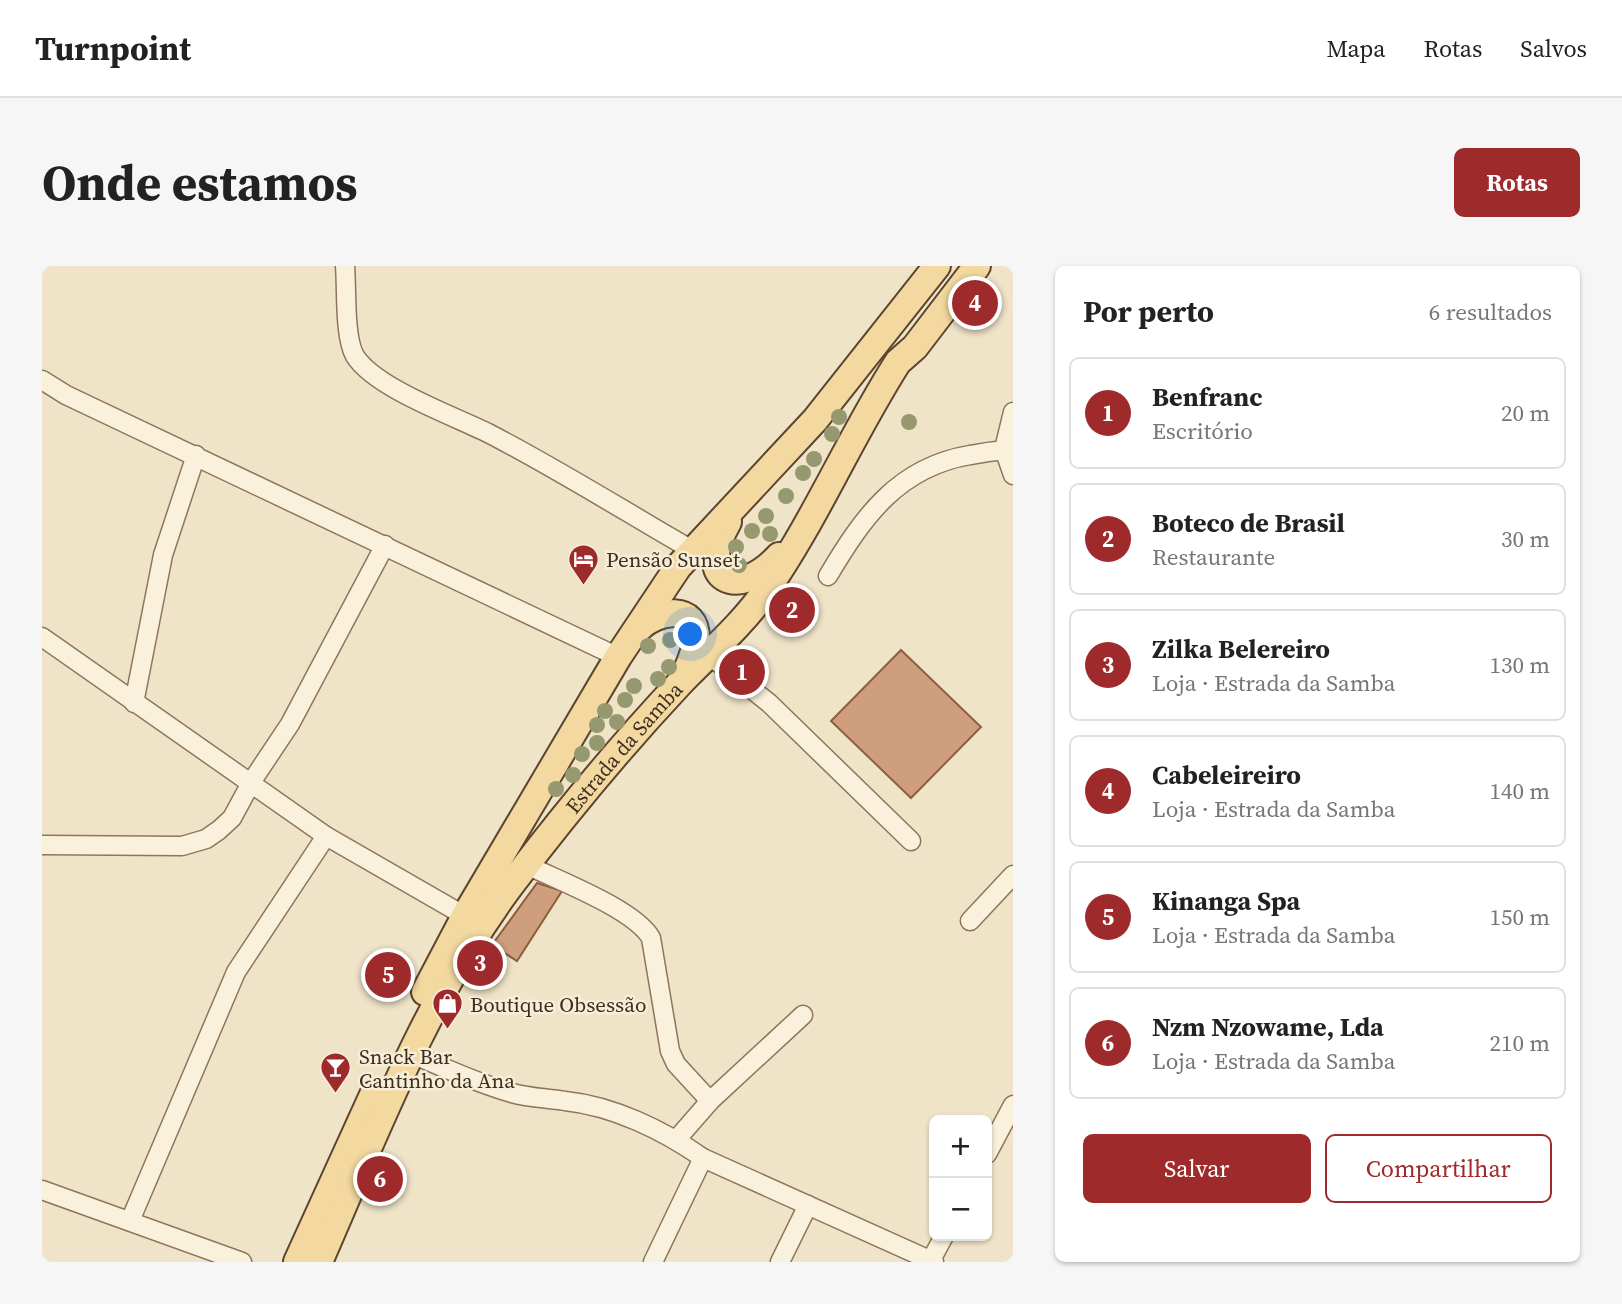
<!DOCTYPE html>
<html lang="pt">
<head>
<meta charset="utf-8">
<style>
	body { margin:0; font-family:"Source Serif 4",serif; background:#f6f6f6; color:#222 }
	.controls { position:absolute; right:21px; bottom:21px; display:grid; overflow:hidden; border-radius:10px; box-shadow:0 2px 5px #0004 }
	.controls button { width:63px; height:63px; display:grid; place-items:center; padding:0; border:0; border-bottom:2px solid #e0e0e0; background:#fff; color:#222; font:35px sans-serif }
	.you { position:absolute; left:649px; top:369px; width:24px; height:24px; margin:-18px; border:5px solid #fff; border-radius:50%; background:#1a73e8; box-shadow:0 0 0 10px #1a73e833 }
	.badge { display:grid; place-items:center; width:46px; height:46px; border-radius:50%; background:#9e2a2b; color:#fff; font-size:23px; font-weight:700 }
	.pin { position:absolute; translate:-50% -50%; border:4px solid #fff; box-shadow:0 2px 7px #0006 }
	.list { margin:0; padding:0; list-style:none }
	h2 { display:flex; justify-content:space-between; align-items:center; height:91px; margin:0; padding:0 28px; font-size:30px }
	h2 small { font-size:23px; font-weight:400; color:#767676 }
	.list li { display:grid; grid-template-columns:46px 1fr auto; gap:21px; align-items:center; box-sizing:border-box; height:112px; margin:0 14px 14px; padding:0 14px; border:2px solid #e0e0e0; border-radius:10px }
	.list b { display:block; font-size:26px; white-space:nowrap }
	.list p { margin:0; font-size:23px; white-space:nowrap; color:#767676 }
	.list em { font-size:23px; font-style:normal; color:#767676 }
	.actions { display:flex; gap:14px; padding:21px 28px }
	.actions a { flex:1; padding:16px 0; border:2px solid #9e2a2b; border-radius:10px; text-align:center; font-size:24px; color:#9e2a2b }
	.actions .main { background:#9e2a2b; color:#fff }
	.map { position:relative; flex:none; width:971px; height:996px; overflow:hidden; border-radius:10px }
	header { display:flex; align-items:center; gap:42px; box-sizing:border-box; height:98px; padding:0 35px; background:#fff; border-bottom:2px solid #e0e0e0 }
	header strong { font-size:33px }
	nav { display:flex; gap:38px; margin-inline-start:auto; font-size:24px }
	.intro { display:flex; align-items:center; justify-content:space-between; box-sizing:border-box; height:168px; padding:0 42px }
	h1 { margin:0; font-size:49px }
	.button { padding:18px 32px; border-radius:10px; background:#9e2a2b; color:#fff; font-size:24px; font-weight:700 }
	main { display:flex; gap:42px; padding:0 42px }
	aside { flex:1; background:#fff; border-radius:10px; box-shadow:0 2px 5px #0004 }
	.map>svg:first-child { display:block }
</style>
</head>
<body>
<header>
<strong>Turnpoint</strong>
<nav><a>Mapa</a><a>Rotas</a><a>Salvos</a></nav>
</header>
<div class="intro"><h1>Onde estamos</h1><a class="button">Rotas</a></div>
<main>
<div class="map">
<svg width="971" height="996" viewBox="0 0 971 996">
	<rect width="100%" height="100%" fill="#f0e4c8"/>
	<g fill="#cf9f7d" stroke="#8d5f41" stroke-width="2">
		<path d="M859,384l80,77 -70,71 -80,-77z"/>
		<path d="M495,617l25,8 -45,70 -25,-16z"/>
	</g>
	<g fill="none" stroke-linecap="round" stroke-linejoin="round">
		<defs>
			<g id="minor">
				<path d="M303,0c2,23 -1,71 10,90 20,32 99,60 133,77 70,36 136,78 204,117"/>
				<path d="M0,114l24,15 552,262"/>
				<path d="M971,146l-9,37 9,26"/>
				<path d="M786,310c35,-59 70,-109 142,-121 14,-2 29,-6 43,-4"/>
				<path d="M0,371l284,199 139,80"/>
				<path d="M668,390l59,47 142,138"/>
				<path d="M92,437l29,-148 33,-100"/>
				<path d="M0,579l140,1 24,-7 13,-9 13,-12 20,-37 38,-57 95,-179"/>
				<path d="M485,599c32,16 107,44 124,73l19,113 6,13 34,37"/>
				<path d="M928,655l43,-46"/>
				<path d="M369,788c33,13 67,30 101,39 18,5 34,5 53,8 48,5 98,29 138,57l231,104"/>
				<path d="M634,874l34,-39 93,-86"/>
				<path d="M945,888l26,-49"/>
				<path d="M0,924l200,72"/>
				<path d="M88,955l106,-249 90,-136"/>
				<path d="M611,996l50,-104"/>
				<path d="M738,996l28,-57"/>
				<path d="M888,996l14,-26"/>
			</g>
			<g id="primary">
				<path d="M686,256c-34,59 9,79 51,34"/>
				<path d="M597,362c18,-18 58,-25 57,11 0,13 -7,26 -12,38"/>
				<path d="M383,726l40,-76 153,-259 60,-90 137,-147 122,-154"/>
				<path d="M255,996l76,-167"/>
				<path id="s1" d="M277,996c56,-128 107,-263 191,-376 53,-70 110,-139 170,-203 29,-30 61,-57 85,-91 51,-73 85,-155 133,-230l17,-15 62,-81"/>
			</g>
		</defs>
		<use href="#minor" stroke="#8d765c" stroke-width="21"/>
		<use href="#primary" stroke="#5b4430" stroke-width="30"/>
		<use href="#minor" stroke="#faf1dc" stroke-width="18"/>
		<use href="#primary" stroke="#f3d9a0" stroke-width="26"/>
	</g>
	<g fill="#96986f">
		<circle cx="797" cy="151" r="8"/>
		<circle cx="867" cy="156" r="8"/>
		<circle cx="790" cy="168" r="8"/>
		<circle cx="772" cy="193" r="8"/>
		<circle cx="761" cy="207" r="8"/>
		<circle cx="744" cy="230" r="8"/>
		<circle cx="724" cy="250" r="8"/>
		<circle cx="710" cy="265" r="8"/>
		<circle cx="728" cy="268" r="8"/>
		<circle cx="694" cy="281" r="8"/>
		<circle cx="697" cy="299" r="8"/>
		<circle cx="628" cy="374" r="8"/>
		<circle cx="606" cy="380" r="8"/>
		<circle cx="627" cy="401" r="8"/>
		<circle cx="616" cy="413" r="8"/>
		<circle cx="592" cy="420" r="8"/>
		<circle cx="583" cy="434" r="8"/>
		<circle cx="563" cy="445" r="8"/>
		<circle cx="575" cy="456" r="8"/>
		<circle cx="555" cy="459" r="8"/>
		<circle cx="555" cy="477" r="8"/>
		<circle cx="540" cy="488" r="8"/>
		<circle cx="531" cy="509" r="8"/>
		<circle cx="514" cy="523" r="8"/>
	</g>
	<defs>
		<symbol id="hotel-pin" viewBox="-11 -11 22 30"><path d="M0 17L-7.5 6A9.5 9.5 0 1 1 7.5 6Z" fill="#9e2a2b" stroke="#f7eed8"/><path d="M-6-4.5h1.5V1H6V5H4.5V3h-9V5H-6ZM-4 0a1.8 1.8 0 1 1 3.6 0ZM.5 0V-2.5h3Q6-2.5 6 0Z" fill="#fff"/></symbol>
		<symbol id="shop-pin" viewBox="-11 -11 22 30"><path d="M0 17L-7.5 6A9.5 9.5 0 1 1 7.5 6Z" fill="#9e2a2b" stroke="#f7eed8"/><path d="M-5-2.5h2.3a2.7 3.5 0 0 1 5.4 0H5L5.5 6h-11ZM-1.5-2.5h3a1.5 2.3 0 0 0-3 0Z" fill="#fff"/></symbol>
		<symbol id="bar-pin" viewBox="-11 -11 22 30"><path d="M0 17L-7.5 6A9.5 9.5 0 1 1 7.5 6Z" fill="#9e2a2b" stroke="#f7eed8"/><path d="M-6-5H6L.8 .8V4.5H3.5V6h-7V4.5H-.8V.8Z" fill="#fff"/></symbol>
	</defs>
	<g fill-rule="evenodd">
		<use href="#hotel-pin" x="524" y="276" width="35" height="47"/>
		<use href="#shop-pin" x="388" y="720" width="35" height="47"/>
		<use href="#bar-pin" x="276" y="784" width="35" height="47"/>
	</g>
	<g text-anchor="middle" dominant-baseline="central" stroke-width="5" stroke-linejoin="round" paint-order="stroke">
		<g font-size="21" fill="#3d2e20" stroke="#f7eed8" text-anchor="start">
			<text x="564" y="293">Pensão Sunset</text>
			<text x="428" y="738">Boutique Obsessão</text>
			<text x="317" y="790">Snack Bar<tspan x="317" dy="24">Cantinho da Ana</tspan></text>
		</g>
		<g font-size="21" fill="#3d2e20" stroke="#f7eed8">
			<text stroke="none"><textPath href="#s1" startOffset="602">Estrada da Samba</textPath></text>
		</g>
	</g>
</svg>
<div class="controls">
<button>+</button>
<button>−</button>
</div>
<div class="you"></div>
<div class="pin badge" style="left:700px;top:406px">1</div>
<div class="pin badge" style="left:750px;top:344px">2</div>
<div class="pin badge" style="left:438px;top:697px">3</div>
<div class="pin badge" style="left:933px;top:37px">4</div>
<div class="pin badge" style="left:346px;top:709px">5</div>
<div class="pin badge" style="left:338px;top:913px">6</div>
</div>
<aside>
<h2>Por perto<small>6 resultados</small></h2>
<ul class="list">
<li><span class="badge">1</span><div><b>Benfranc</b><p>Escritório</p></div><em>20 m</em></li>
<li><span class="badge">2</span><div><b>Boteco de Brasil</b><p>Restaurante</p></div><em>30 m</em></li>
<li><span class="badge">3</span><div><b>Zilka Belereiro</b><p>Loja · Estrada da Samba</p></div><em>130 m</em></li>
<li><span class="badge">4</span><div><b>Cabeleireiro</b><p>Loja · Estrada da Samba</p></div><em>140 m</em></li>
<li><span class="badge">5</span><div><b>Kinanga Spa</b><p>Loja · Estrada da Samba</p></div><em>150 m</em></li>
<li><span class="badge">6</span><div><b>Nzm Nzowame, Lda</b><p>Loja · Estrada da Samba</p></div><em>210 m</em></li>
</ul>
<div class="actions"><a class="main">Salvar</a><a>Compartilhar</a></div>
</aside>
</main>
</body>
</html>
